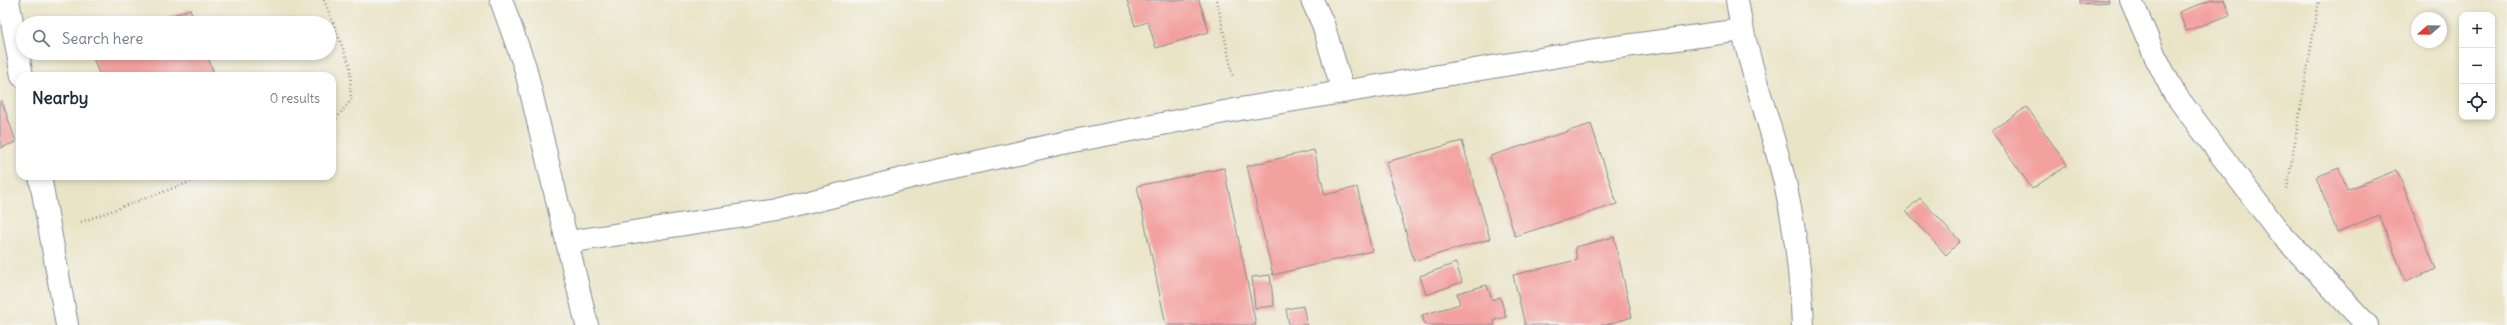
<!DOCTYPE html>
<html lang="en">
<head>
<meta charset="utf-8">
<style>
	body { margin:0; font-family:Delius,sans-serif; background:#f2f2f3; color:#1f2937 }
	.controls { position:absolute; right:12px; top:12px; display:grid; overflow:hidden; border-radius:8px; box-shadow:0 2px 6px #0003 }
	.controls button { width:36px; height:36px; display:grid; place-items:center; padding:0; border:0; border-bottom:1px solid #e0e1e3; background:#fff; color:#1f2937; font:20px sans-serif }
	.compass { position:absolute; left:2411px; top:12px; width:36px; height:36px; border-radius:50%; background:#fff; box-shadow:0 2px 6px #0003; rotate:250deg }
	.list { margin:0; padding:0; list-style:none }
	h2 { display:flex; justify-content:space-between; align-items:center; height:52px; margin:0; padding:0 16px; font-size:17px }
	h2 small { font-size:13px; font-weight:400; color:#747a83 }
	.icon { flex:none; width:22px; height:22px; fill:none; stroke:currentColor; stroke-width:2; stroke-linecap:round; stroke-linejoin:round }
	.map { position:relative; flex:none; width:2507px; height:325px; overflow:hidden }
	.search { position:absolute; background:#fff; box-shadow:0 2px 6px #0003; left:16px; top:16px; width:320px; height:44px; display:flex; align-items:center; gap:10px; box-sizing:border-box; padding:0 14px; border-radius:22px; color:#747a83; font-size:15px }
	.panel { position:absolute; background:#fff; box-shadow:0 2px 6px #0003; left:16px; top:72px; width:320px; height:108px; border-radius:12px }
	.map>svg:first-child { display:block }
</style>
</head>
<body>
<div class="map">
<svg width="2507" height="325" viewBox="0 0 2507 325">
	<rect width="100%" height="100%" fill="#f6f6f2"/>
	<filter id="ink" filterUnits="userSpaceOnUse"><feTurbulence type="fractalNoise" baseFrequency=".025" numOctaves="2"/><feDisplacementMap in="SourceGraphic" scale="8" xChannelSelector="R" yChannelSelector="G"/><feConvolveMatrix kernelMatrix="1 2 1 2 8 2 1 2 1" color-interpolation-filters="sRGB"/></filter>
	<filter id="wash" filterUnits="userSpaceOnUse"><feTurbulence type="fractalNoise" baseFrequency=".012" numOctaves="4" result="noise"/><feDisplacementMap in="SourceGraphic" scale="16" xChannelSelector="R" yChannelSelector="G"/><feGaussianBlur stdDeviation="0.9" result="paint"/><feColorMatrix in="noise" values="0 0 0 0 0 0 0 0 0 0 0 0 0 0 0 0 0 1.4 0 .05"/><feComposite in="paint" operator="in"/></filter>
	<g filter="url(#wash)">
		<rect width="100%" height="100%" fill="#eae4c7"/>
		<g id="blocks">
			<g fill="#f3a19f">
				<path d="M1127,0h72l10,32 -53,16 -8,-26 -13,4z"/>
				<path d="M2080,0h29v2l-29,2z"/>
				<path d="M2212,0h12l6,15 -44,16 -7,-19z"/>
				<path d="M190,9l5,14h-44z"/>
				<path d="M91,53h115l9,23h-115z"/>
				<path d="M2,101l14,41 -16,6v-46z"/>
				<path d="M2027,107l40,58 -35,24 -40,-59z"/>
				<path d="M1591,124l26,80 -102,32 -25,-80z"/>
				<path d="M1462,141l28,98 -76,22 -28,-99z"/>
				<path d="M1314,150l11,45 32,-8 15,64 -99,24 -26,-109z"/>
				<path d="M1224,168l32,157h-90l-29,-139z"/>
				<path d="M2339,168l8,22 50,-20 39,99 -30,13 -27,-67 -42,17 -21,-55z"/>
				<path d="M1920,198l40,43 -14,14 -40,-44z"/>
				<path d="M1614,237l18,80 -26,8h-81l-12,-50 64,-15 -2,-13z"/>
				<path d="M1456,263l6,19 -36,13 -6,-19z"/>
				<path d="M1270,275l4,31 -19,2 -3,-31z"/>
				<path d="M1487,285l5,15 8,-3 6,20 -12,3 1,5h-70l-3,-10 38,-11 -3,-11z"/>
				<path d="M1303,306l4,19h-18l-3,-16z"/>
			</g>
		</g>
	</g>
	<g filter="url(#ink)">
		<use href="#blocks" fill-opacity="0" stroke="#828a92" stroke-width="1"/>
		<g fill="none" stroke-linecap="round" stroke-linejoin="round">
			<defs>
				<g id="minor">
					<path d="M8,0l14,76"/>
					<path d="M501,0l24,67 62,258"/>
					<path d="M1312,0l11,24 20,67"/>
					<path d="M1737,0c10,66 36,127 50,192 9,43 14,89 16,133"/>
					<path d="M2131,0l24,56 19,37 106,140 87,92"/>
					<path d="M40,176l27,149"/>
					<path d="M568,242l209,-32 150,-37 131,-29 182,-35 349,-58 153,-21"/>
				</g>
			</defs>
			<use href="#minor" stroke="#828a92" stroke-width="24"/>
			<g stroke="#828a92" stroke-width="2.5" stroke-dasharray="1 3" stroke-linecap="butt">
				<path d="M324,0l26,66 1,34 -19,24"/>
				<path d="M1217,0l16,77"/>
				<path d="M2287,189l32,-189"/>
				<path d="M81,222l125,-46"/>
			</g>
			<use href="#minor" stroke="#fff" stroke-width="22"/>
		</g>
	</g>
</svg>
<div class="controls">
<button>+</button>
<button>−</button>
<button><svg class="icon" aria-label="locate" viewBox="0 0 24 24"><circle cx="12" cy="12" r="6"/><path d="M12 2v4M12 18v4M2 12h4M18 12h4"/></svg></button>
</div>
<svg class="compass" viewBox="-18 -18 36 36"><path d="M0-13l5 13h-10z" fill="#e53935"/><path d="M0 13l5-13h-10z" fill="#747a83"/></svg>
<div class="search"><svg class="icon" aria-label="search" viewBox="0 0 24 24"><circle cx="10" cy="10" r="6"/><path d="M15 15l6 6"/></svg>Search here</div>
<section class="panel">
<h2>Nearby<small>0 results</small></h2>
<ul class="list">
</ul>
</section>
</div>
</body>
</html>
